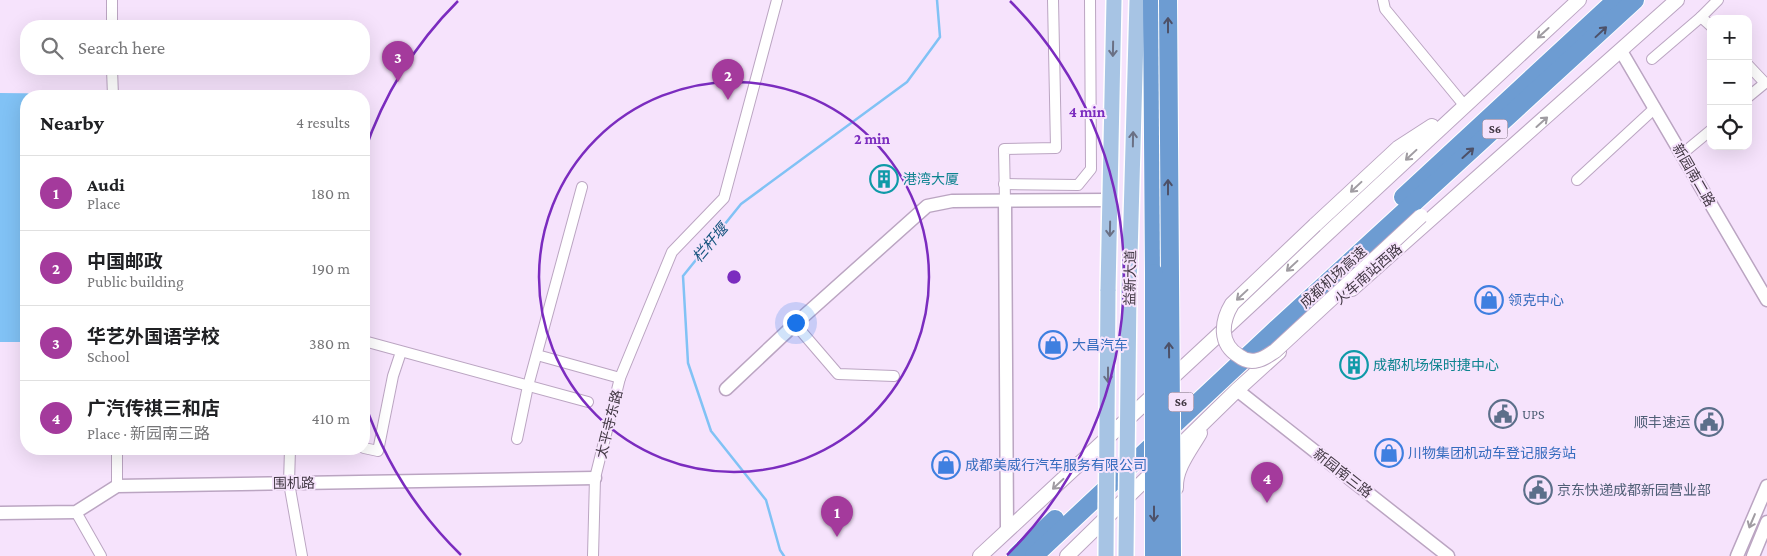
<!DOCTYPE html>
<html lang="en">
<head>
<meta charset="utf-8">
<style>
	body { margin:0; font-family:"Crimson Pro","Noto Sans SC",serif; background:#f2f2f2; color:#202124 }
	.controls { position:absolute; right:15px; top:15px; display:grid; overflow:hidden; border-radius:10px; box-shadow:0 5px 20px #0002 }
	.controls button { width:45px; height:45px; display:grid; place-items:center; padding:0; border:0; border-bottom:1px solid #e0e0e0; background:#fff; color:#202124; font:25px sans-serif }
	.you { position:absolute; left:795px; top:322px; width:18px; height:18px; margin:-12px; border:4px solid #fff; border-radius:50%; background:#1a73e8; box-shadow:0 0 0 8px #1a73e833 }
	.badge { display:grid; place-items:center; width:32px; height:32px; border-radius:50%; background:#a43a9c; color:#fff; font-size:16px; font-weight:700 }
	.pin { position:absolute; translate:-50% -41px; filter:drop-shadow(0 1px 2px #0008) }
	.pin::after { content:''; position:absolute; top:26px; width:18px; height:15px; background:inherit; clip-path:polygon(0 0,100% 0,50% 100%) }
	.list { margin:0; padding:0; list-style:none }
	h2 { display:flex; justify-content:space-between; align-items:center; height:65px; margin:0; padding:0 20px; font-size:21px }
	h2 small { font-size:16px; font-weight:400; color:#757577 }
	.list li { display:grid; grid-template-columns:32px 1fr auto; gap:15px; align-items:center; box-sizing:border-box; height:75px; padding:0 20px; border-top:1px solid #e0e0e0 }
	.list b { display:block; font-size:19px; white-space:nowrap }
	.list p { margin:0; font-size:16px; white-space:nowrap; color:#757577 }
	.list em { font-size:16px; font-style:normal; color:#757577 }
	.icon { flex:none; width:28px; height:28px; fill:none; stroke:currentColor; stroke-width:2; stroke-linecap:round; stroke-linejoin:round }
	.map { position:relative; flex:none; width:1767px; height:556px; overflow:hidden }
	.search { position:absolute; background:#fff; box-shadow:0 5px 20px #0002; left:20px; top:20px; width:350px; height:55px; display:flex; align-items:center; gap:12px; box-sizing:border-box; padding:0 18px; border-radius:20px; color:#757577; font-size:19px }
	.panel { position:absolute; background:#fff; box-shadow:0 5px 20px #0002; left:20px; top:90px; width:350px; height:365px; border-radius:20px }
	.map>svg:first-child { display:block }
</style>
</head>
<body>
<div class="map">
<svg width="1767" height="556" viewBox="0 0 1767 556">
	<rect width="100%" height="100%" fill="#f6e3fc"/>
	<path fill="#81c2f5" d="M0,93l90,1v2h-64v246h-26z"/>
	<g fill="none" stroke-linecap="round" stroke-linejoin="round">
		<path stroke="#81c2f5" stroke-width="2.5" d="M784,556l-4,-6 -14,-50 -55,-69 -23,-68 -5,-87 58,-72 166,-122 33,-45 -3,-37"/>
		<defs>
			<g id="minor">
				<path d="M112,0v26"/>
				<path d="M1383,0l2,9 79,96"/>
				<path d="M1711,26l-10,-9 17,-17"/>
				<path d="M1652,59l49,-42"/>
				<path d="M1748,65l17,18 -17,14"/>
				<path d="M112,69l1,27"/>
				<path d="M1682,154l29,-24"/>
				<path d="M1577,180l78,-72"/>
				<path d="M1004,184l74,1 13,-16 -1,-169"/>
				<path d="M1005,201l-1,-52 52,-1 -3,-148"/>
				<path d="M795,324l43,50 56,2"/>
				<path d="M364,341l224,61"/>
				<path d="M537,355l83,23 -25,100 -2,78"/>
				<path d="M620,378l52,-126 52,-54 53,-198"/>
				<path d="M517,439l11,-53 54,-199"/>
				<path d="M364,448l14,3 15,-75 8,-24"/>
				<path d="M117,449v37"/>
				<path d="M290,449l-1,34 13,73"/>
				<path d="M76,512l25,44"/>
			</g>
			<g id="tertiary">
				<path d="M1621,51l146,249"/>
				<path d="M1005,201l2,330"/>
				<path d="M726,389l69,-65 132,-118 25,-5 158,-1"/>
				<path d="M1237,390l211,166"/>
				<path d="M0,513l76,-1 41,-26 478,-8"/>
				<path d="M1737,556l30,-70"/>
				<path d="M1753,556l14,-34"/>
			</g>
			<g id="secondary">
				<path d="M1315,225l83,-77 34,-22"/>
				<path d="M1352,289l325,-289"/>
				<path d="M1176,488c-1,-20 15,-39 24,-55"/>
				<path d="M980,556l599,-556"/>
				<path d="M1067,556l170,-166 42,-38"/>
			</g>
			<g id="primary">
				<path d="M1108,291l6,-291"/>
				<path d="M1129,292l8,-292"/>
			</g>
			<g id="motorway">
				<path d="M1152,0l2,273"/>
				<path d="M1403,197l213,-197"/>
				<path d="M1016,556l39,-37"/>
				<path d="M1034,556l240,-225 361,-331"/>
			</g>
		</defs>
		<use href="#minor" stroke="#bba5c2" stroke-width="12"/>
		<use href="#tertiary" stroke="#bba5c2" stroke-width="15"/>
		<use href="#secondary" stroke="#bba5c2" stroke-width="16"/>
		<use href="#primary" stroke="#fff" stroke-width="18"/>
		<use href="#motorway" stroke="#fff" stroke-width="20"/>
		<use href="#minor" stroke="#fff" stroke-width="10"/>
		<use href="#tertiary" stroke="#fff" stroke-width="12"/>
		<use href="#secondary" stroke="#fff" stroke-width="14"/>
		<use href="#primary" stroke="#a7c4e4" stroke-width="15"/>
		<use href="#motorway" stroke="#6d9cd2" stroke-width="18"/>
		<defs>
			<path id="secondary-bridge" d="M1315,225l-83,79c-11,18 -13,40 7,52 5,4 12,6 19,4 6,-1 12,-6 17,-9l146,-135"/>
			<g id="primary-bridge">
				<path d="M1106,556l2,-265"/>
				<path d="M1126,556l3,-264"/>
			</g>
			<g id="motorway-bridge">
				<path d="M1168,0l4,556"/>
				<path d="M1154,556v-283"/>
			</g>
		</defs>
		<use href="#secondary-bridge" stroke="#bba5c2" stroke-width="16" stroke-linecap="butt"/>
		<use href="#primary-bridge" stroke="#fff" stroke-width="18" stroke-linecap="butt"/>
		<use href="#motorway-bridge" stroke="#fff" stroke-width="20" stroke-linecap="butt"/>
		<use href="#secondary-bridge" stroke="#fff" stroke-width="14"/>
		<use href="#primary-bridge" stroke="#a7c4e4" stroke-width="15"/>
		<use href="#motorway-bridge" stroke="#6d9cd2" stroke-width="18"/>
	</g>
	<defs><path id="oneway-shaft" d="M-6 0H5M1.5-3L5.5 0L1.5 3" fill="none" stroke-width="1.6" stroke-linecap="round" stroke-linejoin="round" transform="scale(1.25)"/></defs>
	<g stroke="#4d5168">
		<use href="#oneway-shaft" transform="translate(1168 25) rotate(-90)"/>
		<use href="#oneway-shaft" transform="translate(1601 32) rotate(-43)"/>
		<use href="#oneway-shaft" transform="translate(1468 153) rotate(-42)"/>
		<use href="#oneway-shaft" transform="translate(1168 187) rotate(-90)"/>
		<use href="#oneway-shaft" transform="translate(1169 350) rotate(-91)"/>
		<use href="#oneway-shaft" transform="translate(1154 514) rotate(90)"/>
	</g>
	<g stroke="#a09ca2">
		<use href="#oneway-shaft" transform="translate(1543 33) rotate(138)"/>
		<use href="#oneway-shaft" transform="translate(1542 122) rotate(-42)"/>
		<use href="#oneway-shaft" transform="translate(1411 155) rotate(137)"/>
		<use href="#oneway-shaft" transform="translate(1356 187) rotate(137)"/>
		<use href="#oneway-shaft" transform="translate(1292 266) rotate(137)"/>
		<use href="#oneway-shaft" transform="translate(1242 295) rotate(137)"/>
		<use href="#oneway-shaft" transform="translate(1058 484) rotate(137)"/>
		<use href="#oneway-shaft" transform="translate(1752 521) rotate(113)"/>
	</g>
	<g stroke="#6a7084">
		<use href="#oneway-shaft" transform="translate(1113 49) rotate(91)"/>
		<use href="#oneway-shaft" transform="translate(1133 139) rotate(-89)"/>
		<use href="#oneway-shaft" transform="translate(1110 229) rotate(91)"/>
		<use href="#oneway-shaft" transform="translate(1108 375) rotate(90)"/>
	</g>
	<g fill="none" stroke="#7b2cbf" stroke-width="2.5">
		<circle cx="734" cy="277" r="195"/>
		<path d="M461 555A390 390 0 0 1 364 401M364 153A390 390 0 0 1 458 1M1010 1A390 390 0 0 1 1007 555"/>
	</g>
	<defs>
		<symbol id="building-ring" viewBox="-11 -11 22 22"><circle r="9.5" fill="#f6e3fc" stroke="#0f9aa8" stroke-width="1.5"/><path d="M-4-6H4V6H1V3H-1V6H-4ZM-2.5-4.3h1.7v1.8h-1.7ZM.8-4.3h1.7v1.8H.8ZM-2.5-1h1.7V.8h-1.7ZM.8-1h1.7V.8H.8Z" fill="#0f9aa8"/></symbol>
		<symbol id="shop-ring" viewBox="-11 -11 22 22"><circle r="9.5" fill="#f6e3fc" stroke="#3f7fe0" stroke-width="1.5"/><path d="M-5-2.5h2.3a2.7 3.5 0 0 1 5.4 0H5L5.5 6h-11ZM-1.5-2.5h3a1.5 2.3 0 0 0-3 0Z" fill="#3f7fe0"/></symbol>
		<symbol id="civic-ring" viewBox="-11 -11 22 22"><circle r="9.5" fill="#f6e3fc" stroke="#5c6f8a" stroke-width="1.5"/><path d="M-.6-6.5H3V-4.5H.6V-3L4-1V1h2V6H-6V1h2V-1L-.6-3ZM-1.2 2.5V6h2.4V2.5Z" fill="#5c6f8a"/></symbol>
	</defs>
	<g fill-rule="evenodd">
		<use href="#building-ring" x="868" y="163" width="32" height="32"/>
		<use href="#shop-ring" x="1473" y="284" width="32" height="32"/>
		<use href="#shop-ring" x="1037" y="329" width="32" height="32"/>
		<use href="#building-ring" x="1338" y="349" width="32" height="32"/>
		<use href="#civic-ring" x="1487" y="398" width="32" height="32"/>
		<use href="#civic-ring" x="1693" y="406" width="32" height="32"/>
		<use href="#shop-ring" x="1373" y="437" width="32" height="32"/>
		<use href="#shop-ring" x="930" y="449" width="32" height="32"/>
		<use href="#civic-ring" x="1522" y="474" width="32" height="32"/>
	</g>
	<g text-anchor="middle" dominant-baseline="central" stroke-width="4" stroke-linejoin="round" paint-order="stroke">
		<g fill="#f6e3fc" stroke="#786b7b" stroke-width="1">
			<rect x="1482.5" y="119.5" width="25" height="19" rx="4"/>
			<rect x="1168.5" y="392.5" width="25" height="19" rx="4"/>
		</g>
		<g font-size="12" font-weight="bold" fill="#423844">
			<text x="1495" y="129">S6</text>
			<text x="1181" y="402">S6</text>
		</g>
		<g font-size="14" fill="#423844" stroke="#f6e3fc">
			<text transform="translate(1694 175) rotate(60)">新园南二路</text>
			<text transform="translate(1368 274) rotate(-41)">火车南站西路</text>
			<text transform="translate(1333 277) rotate(-42)">成都机场高速</text>
			<text transform="translate(1130 278) rotate(-89)">益新大道</text>
			<text transform="translate(609 424) rotate(-76)">太平寺东路</text>
			<text transform="translate(1343 473) rotate(38)">新园南三路</text>
			<text transform="translate(294 483) rotate(-1)">围机路</text>
		</g>
		<g font-size="14" fill="#0d838f" stroke="#f6e3fc" text-anchor="start">
			<text x="903" y="179">港湾大厦</text>
			<text x="1373" y="365">成都机场保时捷中心</text>
		</g>
		<g font-size="14" fill="#366cbe" stroke="#f6e3fc" text-anchor="start">
			<text x="1508" y="300">领克中心</text>
			<text x="1072" y="345">大昌汽车</text>
			<text x="1408" y="453">川物集团机动车登记服务站</text>
			<text x="965" y="465">成都美威行汽车服务有限公司</text>
		</g>
		<g font-size="14" fill="#4e5e75" stroke="#f6e3fc" text-anchor="start">
			<text x="1522" y="414">UPS</text>
			<text x="1690" y="422" text-anchor="end">顺丰速运</text>
			<text x="1557" y="490">京东快递成都新园营业部</text>
		</g>
		<g font-size="15" font-style="italic" fill="#15547e" stroke="#f6e3fc">
			<text transform="translate(710 243) rotate(-50)">栏杆堰</text>
		</g>
	</g>
	<circle cx="734" cy="277" r="8" fill="#7b2cbf" stroke="#f6e3fc" stroke-width="2.5"/>
	<g font-size="15" text-anchor="middle" font-weight="bold" fill="#7b2cbf" stroke="#f6e3fc" stroke-width="4" stroke-linejoin="round" paint-order="stroke">
		<text x="1087" y="117">4 min</text>
		<text x="872" y="144">2 min</text>
	</g>
</svg>
<div class="controls">
<button>+</button>
<button>−</button>
<button><svg class="icon" aria-label="locate" viewBox="0 0 24 24"><circle cx="12" cy="12" r="6"/><path d="M12 2v4M12 18v4M2 12h4M18 12h4"/></svg></button>
</div>
<div class="you"></div>
<div class="pin badge" style="left:837px;top:537px">1</div>
<div class="pin badge" style="left:728px;top:100px">2</div>
<div class="pin badge" style="left:398px;top:82px">3</div>
<div class="pin badge" style="left:1267px;top:503px">4</div>
<div class="search"><svg class="icon" aria-label="search" viewBox="0 0 24 24"><circle cx="10" cy="10" r="6"/><path d="M15 15l6 6"/></svg>Search here</div>
<section class="panel">
<h2>Nearby<small>4 results</small></h2>
<ul class="list">
<li><span class="badge">1</span><div><b>Audi</b><p>Place</p></div><em>180 m</em></li>
<li><span class="badge">2</span><div><b>中国邮政</b><p>Public building</p></div><em>190 m</em></li>
<li><span class="badge">3</span><div><b>华艺外国语学校</b><p>School</p></div><em>380 m</em></li>
<li><span class="badge">4</span><div><b>广汽传祺三和店</b><p>Place · 新园南三路</p></div><em>410 m</em></li>
</ul>
</section>
</div>
</body>
</html>
